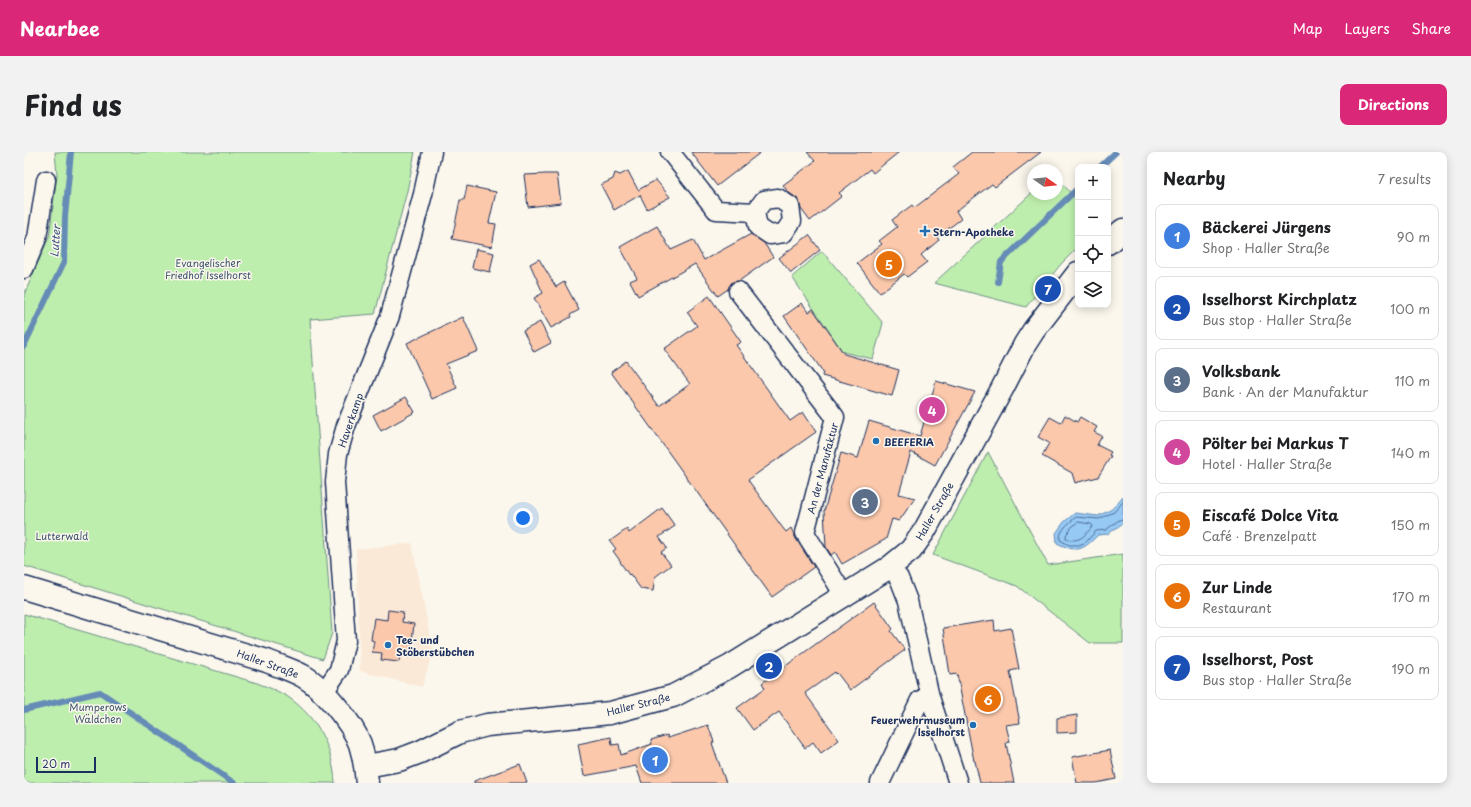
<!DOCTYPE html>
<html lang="en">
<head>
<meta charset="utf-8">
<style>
	body { margin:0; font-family:"Playpen Sans",sans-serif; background:#f2f2f2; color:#202124 }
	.controls { position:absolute; right:12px; top:12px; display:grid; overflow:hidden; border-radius:8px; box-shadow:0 2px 10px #0003 }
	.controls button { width:36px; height:36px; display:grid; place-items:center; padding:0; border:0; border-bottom:1px solid #e0e0e0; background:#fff; color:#202124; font:20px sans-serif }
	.compass { position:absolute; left:1003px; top:12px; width:36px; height:36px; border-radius:50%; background:#fff; box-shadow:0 2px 10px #0003; rotate:104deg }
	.scale { position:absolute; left:12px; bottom:10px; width:60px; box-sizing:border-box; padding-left:4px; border:2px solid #1b2f5e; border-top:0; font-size:11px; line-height:14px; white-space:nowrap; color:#1b2f5e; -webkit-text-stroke:3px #fbf7ec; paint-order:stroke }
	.you { position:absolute; left:499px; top:366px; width:14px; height:14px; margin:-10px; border:3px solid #fff; border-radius:50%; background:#1a73e8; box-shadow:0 0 0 6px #1a73e833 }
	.badge { display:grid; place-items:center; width:26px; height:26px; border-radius:50%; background:#db2777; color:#fff; font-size:13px; font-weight:700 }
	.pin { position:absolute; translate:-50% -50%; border:2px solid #fff; box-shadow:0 1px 4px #0006 }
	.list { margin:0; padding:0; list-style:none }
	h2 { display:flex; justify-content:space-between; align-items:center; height:52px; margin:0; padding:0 16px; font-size:17px }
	h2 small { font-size:13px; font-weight:400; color:#757577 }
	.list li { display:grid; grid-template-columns:26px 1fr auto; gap:12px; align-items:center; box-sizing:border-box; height:64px; margin:0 8px 8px; padding:0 8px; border:1px solid #e0e0e0; border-radius:8px }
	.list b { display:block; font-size:15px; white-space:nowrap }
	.list p { margin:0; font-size:13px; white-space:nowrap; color:#757577 }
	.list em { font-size:13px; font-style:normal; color:#757577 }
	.icon { flex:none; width:22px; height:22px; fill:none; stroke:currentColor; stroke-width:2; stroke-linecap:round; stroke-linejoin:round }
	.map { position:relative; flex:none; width:1099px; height:631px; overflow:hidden; border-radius:8px }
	header { display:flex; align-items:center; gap:24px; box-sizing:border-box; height:56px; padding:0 20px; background:#db2777; color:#fff }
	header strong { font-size:19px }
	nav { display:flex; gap:22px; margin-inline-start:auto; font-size:14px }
	.intro { display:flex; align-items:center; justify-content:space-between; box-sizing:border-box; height:96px; padding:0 24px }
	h1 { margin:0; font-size:28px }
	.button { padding:10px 18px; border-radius:8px; background:#db2777; color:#fff; font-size:14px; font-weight:700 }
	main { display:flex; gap:24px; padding:0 24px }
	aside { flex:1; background:#fff; border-radius:8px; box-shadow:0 2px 10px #0003 }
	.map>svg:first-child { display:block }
</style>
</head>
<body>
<header>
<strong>Nearbee</strong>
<nav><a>Map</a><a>Layers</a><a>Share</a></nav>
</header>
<div class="intro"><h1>Find us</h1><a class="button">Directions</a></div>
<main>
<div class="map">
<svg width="1099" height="631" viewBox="0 0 1099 631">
	<rect width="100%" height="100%" fill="#fbf7ec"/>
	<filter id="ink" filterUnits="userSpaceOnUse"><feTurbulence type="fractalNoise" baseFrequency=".025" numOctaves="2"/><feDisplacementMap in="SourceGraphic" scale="8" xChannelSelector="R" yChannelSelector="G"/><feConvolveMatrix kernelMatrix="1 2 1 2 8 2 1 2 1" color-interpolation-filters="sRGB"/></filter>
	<g filter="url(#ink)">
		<path fill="#fbe9d8" d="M388,391l21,108 -11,36 -62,-16 -4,-122z"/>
		<g fill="#beeead" stroke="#6c8e86">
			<path d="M31,0h360l-8,39 -32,123 -65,5 22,314 -9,26 -299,-93v-271l25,-58 8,-62z"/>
			<path d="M1033,25l21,25v45l-17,17 -35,43 -92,-24 99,-91v2h24z"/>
			<path d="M798,99l61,72 -10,36 -30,-7 -51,-75z"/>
			<path d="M964,300l60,113 75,-11v89h-33l-73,-57 -84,-31z"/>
			<path d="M0,462l233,69c10,4 22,8 31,14 29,20 45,51 47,86h-311z"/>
		</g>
		<path fill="#96c9f3" stroke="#658bb7" d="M1099,344v27l-15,11 -10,1c-16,16 -21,18 -41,8l-1,-10 8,-11 11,-9 23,3 14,-7z"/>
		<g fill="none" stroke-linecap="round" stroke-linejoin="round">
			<g stroke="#4c6d9a" stroke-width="1">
				<path d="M1099,350l-9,10 -15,7 -23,-2c-7,6 -17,13 -16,23l9,5h10l7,-3 10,-11 10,-1 13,-10 4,-1"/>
				<path d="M1054,370l13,2 2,2c-8,9 -14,18 -27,12v-3l5,-7z"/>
			</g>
			<g stroke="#658bb7" stroke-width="6">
				<path d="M1076,15l16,-15"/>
				<path d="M974,130l3,-20 77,-74"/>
				<path d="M0,194l40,-84 1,-45 6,-65"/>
				<path d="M0,558l76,-18 134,91"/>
			</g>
		</g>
		<g fill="#fbc8ab" stroke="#1b2f5e">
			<path d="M667,0h70l-44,34z"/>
			<path d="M783,0h92l-26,21 -3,-4 -31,24 3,3 -32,25 -9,-12 -2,-9 -11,-8 -5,-7 32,-24z"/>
			<path d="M948,0h69l-46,35 -3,-3 -36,27 5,8 -24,18 2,3 -18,15 6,7 -20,15 -3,-3 -24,19 -23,-30 25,-19 -3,-3 18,-14 -5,-7 20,-15 2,3 45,-34 -6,-7z"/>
			<path d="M604,19l10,19 18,-10 14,17 -23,12 -7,-14 -26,15 -13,-25 12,-6 2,-6 5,2z"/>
			<path d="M522,22h11l4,29 -33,4 -4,-32z"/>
			<path d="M443,34l29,6 -7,31 7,1 -4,23 -40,-8 8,-39h4z"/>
			<path d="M633,74l14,24 22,-10 11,20 47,-26 13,9 9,14 -34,24 -7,1 -4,7 -10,7 -23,-32 -57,32 -8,-15 7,-3 -17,-31z"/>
			<path d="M785,83l11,15 -29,23 -12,-15z"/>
			<path d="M452,97l18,4 -4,19 -18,-4z"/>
			<path d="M515,107l17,28 8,-5 15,28 -9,5 1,2 -20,11 -17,-30 9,-5 -13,-29z"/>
			<path d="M685,144l32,46 -5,3 54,76 13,-9 13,20 -68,48 34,47 4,5 5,-4 5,11 18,28 -42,30 -161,-225 15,-11 33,45 31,-22 -26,-35 33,-23 -10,-14z"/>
			<path d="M778,151l7,9 4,-3 31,45 55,16 -7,26 -70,-20 1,-4 -39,-56z"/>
			<path d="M439,165l15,34 -32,13 11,24 -25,11 -25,-56z"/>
			<path d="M516,170l11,21 -17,9 -11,-21z"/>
			<path d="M912,229l39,11 -40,73 -24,-13 -12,42 16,4 -16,23 -7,-2 -6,20 -44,25 -7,-12 -4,3 -5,-8 -2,-36 17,-58 17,5 11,-37 51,15z"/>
			<path d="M382,245l9,15 -34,19 -8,-16z"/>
			<path d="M1041,263l12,7 3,-5 17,10 -3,5 8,4 -5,9 14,7 -2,3 2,1 -13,21 -23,6 -3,-10 -30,-17 7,-13 -11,-6 12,-20 11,6z"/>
			<path d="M638,356l13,18 -16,11 8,11 -6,4 10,13 -16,12 -2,14 -12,-2 -11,-15 -1,1 -9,-13h1l-8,-11 3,-2 -6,-8 17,-12 2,4z"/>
			<path d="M850,450l19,27 -2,2 14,19 -55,40 -13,-17 -1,1 -1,-2 -30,21 34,47 -18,13 -8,-11 -8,6 -26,-36 -26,18 -16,-22 28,-20 -3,-5z"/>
			<path d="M364,458l15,2 -1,10 12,2 -4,33 -10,-1 -1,6 -18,-2 1,-7 -10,-1 2,-11 -3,-1 3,-22 13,2z"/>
			<path d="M970,468l1,11 16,-3 8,41 -9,2 10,52 -14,2 4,17 -4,1 8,40h-34l-5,-22h-1l-17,-87 -7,1 -7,-47z"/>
			<path d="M1053,563v17l-20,1v-15z"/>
			<path d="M684,573l6,17 -2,1 14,40h-84l-6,-17 -52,10 -6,-32 33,-7 1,8 7,-1 2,11 31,-11 -1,-4 16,-5 1,3z"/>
			<path d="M1086,598l6,29 -20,4h-19l-5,-26z"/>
			<path d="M496,612l7,19h-53v-2z"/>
		</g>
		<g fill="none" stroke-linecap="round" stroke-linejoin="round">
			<defs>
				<g id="street">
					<path d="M646,0l46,58 39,2"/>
					<path d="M754,46l12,8 2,15 -8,12 -14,2 -12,-8 -3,-15 9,-12z"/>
					<path d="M0,117l13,-31 9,-58"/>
					<path d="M714,139l97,126 -30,116 39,62"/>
					<path d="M866,415l9,11 9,23 22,96 28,86"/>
					<path d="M300,540l15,-22 7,-29 -11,-159 3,-28 8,-28 44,-110 33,-122 9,-42"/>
					<path d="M856,631l40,-83 10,-3"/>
				</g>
				<g id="secondary">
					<path d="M1084,91l15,-13"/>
					<path d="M0,436l243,73c12,5 25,9 36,15 20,11 49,47 57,68 4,13 6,25 7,39"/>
					<path d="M342,614l33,-6 21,-8 40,-20 27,-7 123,-12 63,-17 56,-29 161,-100 21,-17 14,-20 77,-141 23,-45 9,-14 44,-57"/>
				</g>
			</defs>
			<use href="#street" stroke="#1b2f5e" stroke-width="21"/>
			<use href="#secondary" stroke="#1b2f5e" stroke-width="25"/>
			<use href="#street" stroke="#fbf7ec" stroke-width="18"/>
			<use href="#secondary" stroke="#fbf7ec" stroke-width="22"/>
		</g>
	</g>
	<g fill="#1f6fb2" stroke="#fbf7ec" stroke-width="1.5">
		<path d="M899 73h4v4h4v4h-4v4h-4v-4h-4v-4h4z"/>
		<circle cx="852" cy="289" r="4"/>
		<circle cx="364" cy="493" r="4"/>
		<circle cx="949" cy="573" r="4"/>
	</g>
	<g text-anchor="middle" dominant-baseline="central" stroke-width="3" stroke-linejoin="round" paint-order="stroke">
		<g font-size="10" font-weight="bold" fill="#1b2f5e" stroke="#fbf7ec" text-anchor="start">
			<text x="909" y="79">Stern-Apotheke</text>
			<text x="860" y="289">BEEFERIA</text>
			<text x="372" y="487">Tee- und<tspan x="372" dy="12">Stöberstübchen</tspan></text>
			<text x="941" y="567" text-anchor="end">Feuerwehrmuseum<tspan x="941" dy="12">Isselhorst</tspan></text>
		</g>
		<g font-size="10" fill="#3c556e" stroke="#fbf7ec">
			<text x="184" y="110">Evangelischer<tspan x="184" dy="12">Friedhof Isselhorst</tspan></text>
			<text x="38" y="383">Lutterwald</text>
			<text x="74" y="554">Mumperows<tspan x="74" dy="12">Wäldchen</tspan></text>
		</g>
		<g font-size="10" fill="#1b2f5e" stroke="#fbf7ec">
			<text transform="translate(326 268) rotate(-71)">Haverkamp</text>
			<text transform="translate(798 316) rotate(-75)">An der Manufaktur</text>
			<text transform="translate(910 359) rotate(-60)">Haller Straße</text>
			<text transform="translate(244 511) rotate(20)">Haller Straße</text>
			<text transform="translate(614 552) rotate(-14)">Haller Straße</text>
		</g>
		<g font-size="11" font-style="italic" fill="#3a5683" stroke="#fbf7ec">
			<text transform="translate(31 89) rotate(-86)">Lutter</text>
		</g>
	</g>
</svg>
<div class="controls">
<button>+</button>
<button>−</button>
<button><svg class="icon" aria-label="locate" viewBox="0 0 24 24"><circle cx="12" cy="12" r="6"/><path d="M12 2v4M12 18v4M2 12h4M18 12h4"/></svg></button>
<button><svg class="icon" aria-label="layers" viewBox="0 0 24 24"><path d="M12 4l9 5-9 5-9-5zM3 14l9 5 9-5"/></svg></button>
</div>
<svg class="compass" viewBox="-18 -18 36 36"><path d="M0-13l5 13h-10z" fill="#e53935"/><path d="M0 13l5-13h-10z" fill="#757577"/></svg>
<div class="scale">20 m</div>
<div class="you"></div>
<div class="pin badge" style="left:631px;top:608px;background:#3f7fe0">1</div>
<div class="pin badge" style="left:745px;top:514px;background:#1a4fb4">2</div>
<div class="pin badge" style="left:841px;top:350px;background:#5c6f8a">3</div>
<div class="pin badge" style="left:908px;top:258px;background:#d1479c">4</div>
<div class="pin badge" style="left:865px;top:112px;background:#e8710a">5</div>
<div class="pin badge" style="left:964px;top:547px;background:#e8710a">6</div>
<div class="pin badge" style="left:1024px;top:137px;background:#1a4fb4">7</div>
</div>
<aside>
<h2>Nearby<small>7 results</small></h2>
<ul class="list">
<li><span class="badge" style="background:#3f7fe0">1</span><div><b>Bäckerei Jürgens</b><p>Shop · Haller Straße</p></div><em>90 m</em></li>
<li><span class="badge" style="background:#1a4fb4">2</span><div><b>Isselhorst Kirchplatz</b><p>Bus stop · Haller Straße</p></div><em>100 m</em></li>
<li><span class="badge" style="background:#5c6f8a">3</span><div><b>Volksbank</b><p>Bank · An der Manufaktur</p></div><em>110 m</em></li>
<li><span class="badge" style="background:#d1479c">4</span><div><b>Pölter bei Markus T</b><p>Hotel · Haller Straße</p></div><em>140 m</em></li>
<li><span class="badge" style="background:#e8710a">5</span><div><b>Eiscafé Dolce Vita</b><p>Café · Brenzelpatt</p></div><em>150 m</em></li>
<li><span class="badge" style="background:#e8710a">6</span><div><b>Zur Linde</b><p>Restaurant</p></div><em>170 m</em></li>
<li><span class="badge" style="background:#1a4fb4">7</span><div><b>Isselhorst, Post</b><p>Bus stop · Haller Straße</p></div><em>190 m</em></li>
</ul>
</aside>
</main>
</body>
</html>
